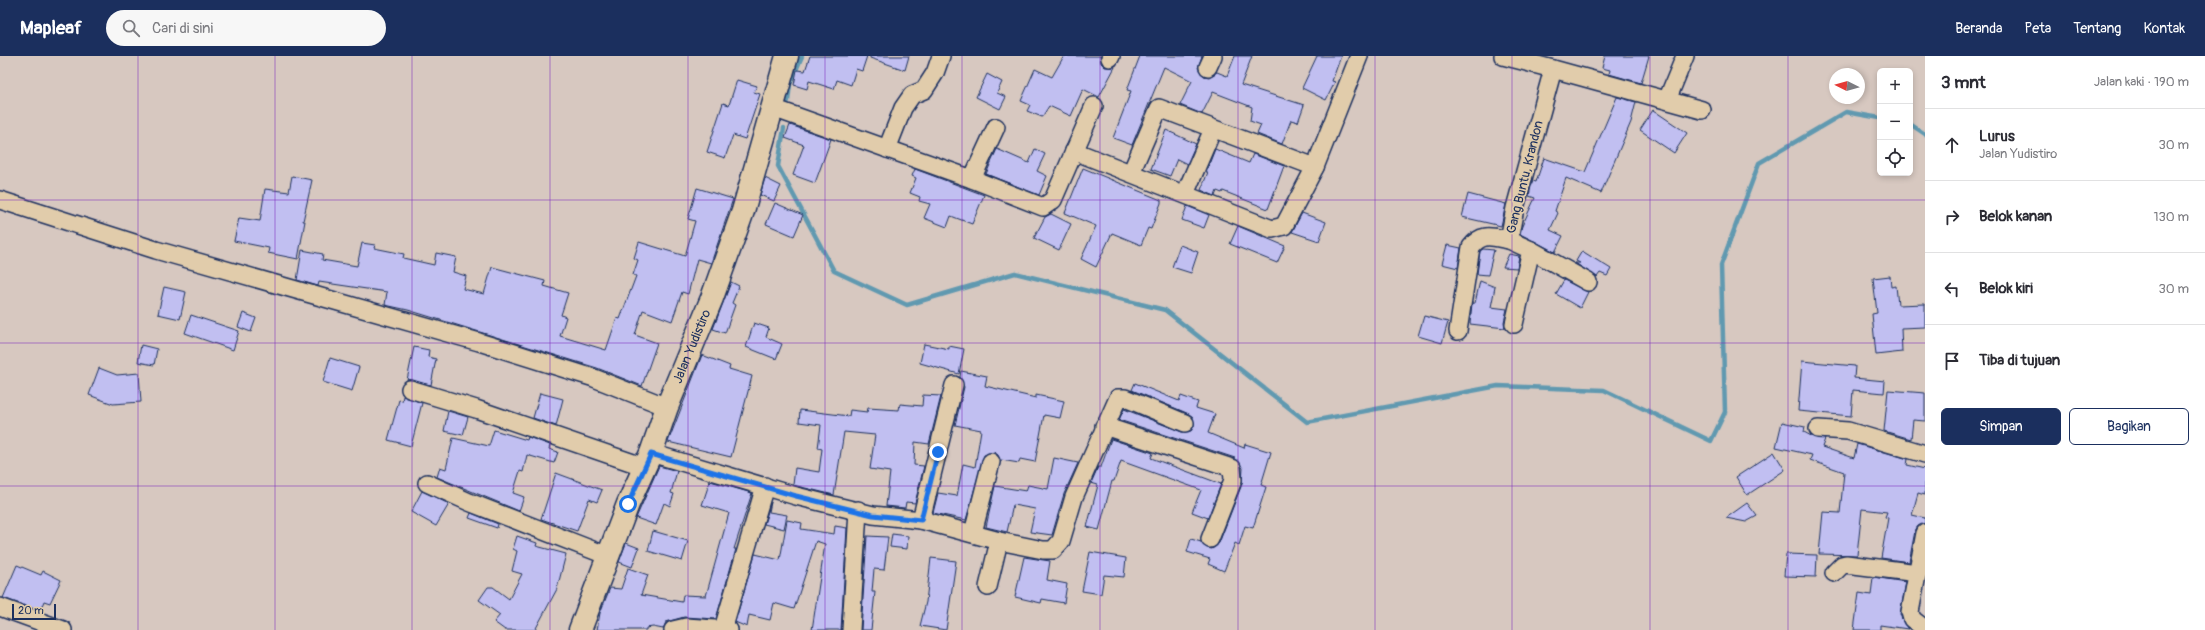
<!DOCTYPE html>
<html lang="id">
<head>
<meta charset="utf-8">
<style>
	body { margin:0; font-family:Pangolin,sans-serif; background:#f7f7f7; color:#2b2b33 }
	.controls { position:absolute; right:12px; top:12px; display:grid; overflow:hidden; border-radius:6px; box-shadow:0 2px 6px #0003 }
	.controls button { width:36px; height:36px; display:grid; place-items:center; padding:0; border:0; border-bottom:1px solid #e1e1e2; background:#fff; color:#2b2b33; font:20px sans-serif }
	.compass { position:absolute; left:1829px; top:12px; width:36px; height:36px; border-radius:50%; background:#fff; box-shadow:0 2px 6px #0003; rotate:275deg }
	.scale { position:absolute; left:12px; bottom:10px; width:44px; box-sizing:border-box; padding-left:4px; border:2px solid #1b2f5e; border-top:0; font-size:11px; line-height:14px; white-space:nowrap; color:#1b2f5e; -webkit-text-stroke:3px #e1ccab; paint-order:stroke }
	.stop { position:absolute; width:12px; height:12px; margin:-9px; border:3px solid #1a73e8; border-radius:50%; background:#fff }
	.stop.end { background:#1a73e8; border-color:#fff; box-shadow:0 1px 4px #0008 }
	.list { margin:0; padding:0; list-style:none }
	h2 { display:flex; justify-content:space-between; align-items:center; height:52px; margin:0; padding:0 16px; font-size:17px }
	h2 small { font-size:13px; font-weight:400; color:#7c7c81 }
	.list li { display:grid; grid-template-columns:26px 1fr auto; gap:12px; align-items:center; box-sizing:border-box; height:72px; padding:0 16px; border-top:1px solid #e1e1e2 }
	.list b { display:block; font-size:15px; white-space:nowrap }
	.list p { margin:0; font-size:13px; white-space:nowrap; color:#7c7c81 }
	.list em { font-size:13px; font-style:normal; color:#7c7c81 }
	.actions { display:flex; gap:8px; padding:12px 16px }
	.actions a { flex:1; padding:9px 0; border:1px solid #1b2f5e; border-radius:6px; text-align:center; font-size:14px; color:#1b2f5e }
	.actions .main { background:#1b2f5e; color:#fff }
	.icon { flex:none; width:22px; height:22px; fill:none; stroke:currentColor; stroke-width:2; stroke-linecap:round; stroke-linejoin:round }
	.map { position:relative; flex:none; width:1925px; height:574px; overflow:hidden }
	header { display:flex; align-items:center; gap:24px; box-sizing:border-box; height:56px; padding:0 20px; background:#1b2f5e; color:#fff }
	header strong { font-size:19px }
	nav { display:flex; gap:22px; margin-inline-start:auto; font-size:14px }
	.search { width:280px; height:36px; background:#f7f7f7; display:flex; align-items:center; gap:10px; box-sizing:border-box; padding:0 14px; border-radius:22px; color:#7c7c81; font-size:15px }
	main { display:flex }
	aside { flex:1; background:#fff }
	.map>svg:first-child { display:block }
</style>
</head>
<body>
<header>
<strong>Mapleaf</strong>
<div class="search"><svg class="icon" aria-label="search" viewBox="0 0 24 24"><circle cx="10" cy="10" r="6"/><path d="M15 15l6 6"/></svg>Cari di sini</div>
<nav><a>Beranda</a><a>Peta</a><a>Tentang</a><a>Kontak</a></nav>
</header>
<main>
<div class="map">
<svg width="1925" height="574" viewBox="0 0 1925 574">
	<rect width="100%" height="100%" fill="#d7c8c0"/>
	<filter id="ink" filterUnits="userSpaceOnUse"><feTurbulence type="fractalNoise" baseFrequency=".025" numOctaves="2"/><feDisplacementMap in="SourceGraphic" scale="8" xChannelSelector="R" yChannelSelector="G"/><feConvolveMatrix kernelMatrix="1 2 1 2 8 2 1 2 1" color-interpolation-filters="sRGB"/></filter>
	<g filter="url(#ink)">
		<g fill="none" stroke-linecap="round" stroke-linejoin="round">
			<g stroke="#6199b0" stroke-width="4.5">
				<path d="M788,45l2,-17 12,-28"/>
				<path d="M1910,68l15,10"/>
				<path d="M784,72l-6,38 56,105 73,34 108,-32 150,37 142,112 191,-36 106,4 107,51 14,-29 -4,-147 38,-102 87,-51 34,6"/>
			</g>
		</g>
		<g fill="#c1bff1" stroke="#1b2f5e">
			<path d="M810,0h57l-5,15 -6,-2 -5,16 -14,-5 -3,9 -25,-8 -2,8 -13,-4 3,-15 8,1z"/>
			<path d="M870,0h39l-4,14 -35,-12z"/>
			<path d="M1064,0h36l1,7 4,4h10l-16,30 -16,-8 -12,27 -22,-10 -7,11 -15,-6 3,-6 -9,-4 14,-32 17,8z"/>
			<path d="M1140,0h62l-4,12 6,8 5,1 8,-5 10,4 8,-20h17l-11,29 63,20 -6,17 -7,-2 -9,24 -25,-10 4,-9 -11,-4 2,-14 -39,-15 -11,22 -22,-9 12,-24 -28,-14 -32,78 -19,-7 18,-47 -4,-1z"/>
			<path d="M1317,0h24l-9,25 3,1 -9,18 -24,-12z"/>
			<path d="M1605,0h44l-8,27 -32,-9 1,-4 -8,-2z"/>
			<path d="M987,18l15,8 -5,11 9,4 -6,12 -24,-12z"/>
			<path d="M737,24l20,6 -3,6 6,2 -15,45 -12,-4 -8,23 -18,-6 16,-49 6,2z"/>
			<path d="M1617,41l19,5 -5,20 -30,71 -35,-15 -11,33 3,2 -8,17 13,6 -8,16 -35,-18 2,-8 13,-28 -6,-2 2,-10 2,-5 3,1 8,-24 41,14z"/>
			<path d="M1653,54l34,23 -13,20 -34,-23z"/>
			<path d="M790,69l41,14 -16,44 -22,-8 11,-30 -19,-7z"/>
			<path d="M1166,74l30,14 -9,20 -10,-5 -7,17 -19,-7z"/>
			<path d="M997,93l32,14 6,-14 10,5 -8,17 10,5 -8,19 -53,-21z"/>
			<path d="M1215,93l34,14 4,-9 31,12 -16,43 -45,-18 -1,2 -5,-2 -2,5 -14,-6 7,-18h-2z"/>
			<path d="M1083,112l78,32v3l-10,26 -3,-1 -7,17 -29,-12 -16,34 -15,-8 15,-33 -31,-13z"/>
			<path d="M915,113l69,26 -12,29 -21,-8 -4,11 -23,-9 6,-14 -11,-3 1,-4 -10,-4 6,-15 -4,-2z"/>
			<path d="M292,120l20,4 -9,41h2l-7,38 -30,-6 1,-5 -35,-7 5,-23 21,3 5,-32 24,3z"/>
			<path d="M765,122l16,8 -7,15 -14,-6z"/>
			<path d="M697,132l36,11 -22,64 -14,-4 -9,35 -6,-2 -10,29 -29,-11 -8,25 22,8 -15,43 -45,-18 -189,-58 -23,-5 2,-13 -68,-10 -1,4 -21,-6 5,-30 21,4 -1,6 35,6 5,-23 13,2 -1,3 30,6 -1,4 31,7 2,-12 20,4 -3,15 13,4 -3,13 21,5 8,-27 53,14 -1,5 24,7 -7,22 5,2 -6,19 46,14 11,-32 3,1 16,-43 -3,-1 5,-15 -4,-2 5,-16 46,14 10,-35 -7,-2z"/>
			<path d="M1468,138l38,10 -5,22 -39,-9z"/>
			<path d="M775,147l28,12 -9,21 -28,-12z"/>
			<path d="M1187,150l22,9 -5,13 -22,-8z"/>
			<path d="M1302,157l24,9 -7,19 -27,-9z"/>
			<path d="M1051,158l20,10 -12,26 -25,-12 11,-21z"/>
			<path d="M1238,170l47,20 -8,17 -47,-19z"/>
			<path d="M1180,189l18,7 -7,21 -19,-6z"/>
			<path d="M1447,189l14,3 -3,20 -16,-4z"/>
			<path d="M1483,193l11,1 -6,25 -11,-1 3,-23z"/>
			<path d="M1582,195l29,18 -4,7 -7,-3 -3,4 -22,-14h5l-4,-2z"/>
			<path d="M1509,198l10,2 -2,12 -14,-1z"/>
			<path d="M1890,220l1,11 5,-1 2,19 27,-1v23l-24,1 1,24 -26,3 -4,-41 5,-1 -4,-35z"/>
			<path d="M1564,224l24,12 -8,16 -24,-14z"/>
			<path d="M1480,225l15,6 -4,20 16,2 -3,13 1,6 -35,-4 2,-21h3z"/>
			<path d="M731,226l8,4 -7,17 3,2 -10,28 -12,-4z"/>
			<path d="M164,231l22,5 -6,27 -22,-5z"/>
			<path d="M243,257l13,5 -5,14 -13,-5z"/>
			<path d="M191,259l48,16 -6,19 -48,-17z"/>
			<path d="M1424,260l24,6 -6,21 -24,-7z"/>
			<path d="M754,267l15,5 -3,9 16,7 -6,15 -30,-12z"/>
			<path d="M924,288l25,5v-3l15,3 -5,25 -39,-11z"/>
			<path d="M141,289l16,4 -3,16 -16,-3z"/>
			<path d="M414,291l15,3 -1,7 8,2 -5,26 -24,-5z"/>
			<path d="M702,299l28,11 -1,3 23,7 -21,81 -63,-15z"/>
			<path d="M330,302l29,9 -7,24 -29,-9z"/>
			<path d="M1802,305l53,5 -1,12 31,3 -1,12 -31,-3 -2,26 -53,-5z"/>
			<path d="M99,312l18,7 22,-2 2,29 -28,2 -24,-9z"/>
			<path d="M961,315l26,5 -2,10 51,12v-3l28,6 -4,17 -16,-3 -9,47 -15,-3 -1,4 -18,-3v2l-3,-7 -4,-3 -10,3 -18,65 -33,-7 5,-20 19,3 6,-32 12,3 6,-37 -26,-5 9,-38 -4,-10z"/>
			<path d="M1135,327l44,18 2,-5 17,6 -2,6 19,6 -7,19 36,15 1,-4 26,8 -10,33 5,2 -13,41 -8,-2 -6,19 -4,-2 -11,28 -16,-7 2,-5 -23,-7 4,-13 10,3 6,6 5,1 7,-6 23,-59 1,-16 -8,-10 -116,-38 5,-11 58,23 9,-1 3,-5 -1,-9 -4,-3 -57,-24z"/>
			<path d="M1888,334l37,3v28l-12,-1 -2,19 -27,-8z"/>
			<path d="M540,337l23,6 -7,27 -23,-8z"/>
			<path d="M923,339l18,1 -12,48 -14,-2 -1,23 10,1 -9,37 -9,-1 -1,6 -19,-2 4,-34 -20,-3 5,-34 -31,-3 -10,63 -41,-10 2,-17 24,4 3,-23 -4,-1 3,-23 -22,-3 1,-12 49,6 1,-6 17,2 1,-4 31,2 1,-6 22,2z"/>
			<path d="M403,340l19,7 -11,43 -23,-6 11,-40 3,1z"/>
			<path d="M448,355l20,6 -5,18 -19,-4z"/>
			<path d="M1782,366l23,5 -1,5 9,5 12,2 -3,8 32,11 3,-14 51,15 -1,6 18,4v26l-7,-2 -6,22 13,3v5l-7,3 -3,5 -6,31 -28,-4 7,-40 -3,-1 2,-5 -25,-3 -5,46 -38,-1 4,-42 17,1 4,-41 -34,-12 2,-5 -36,-8z"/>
			<path d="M494,374l33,10 1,-3 22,8 -1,4 9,3 -4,11 -27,-8 -4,17 -3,-1 -7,22 11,4 -5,14 -82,-34 3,-10 6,2 7,-31 36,8z"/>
			<path d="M1111,383l42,14 -2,5 70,26 -13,34 -16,-6 9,-22 -80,-29 -7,20h-2l-13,49 -12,-3 11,-42 -7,-2 7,-16h3z"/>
			<path d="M1774,396l11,18 -38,25 -11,-18z"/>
			<path d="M1054,402l24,5 -14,31 -12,41 -22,-3 5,-23 -22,-4 -6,27 -21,-5 9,-41 31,5 2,-6 20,4z"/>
			<path d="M659,410l18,5 -6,22 3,1 -4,12 -6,-3 -8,22 -20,-7z"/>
			<path d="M556,417l46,17 -5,12 -8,-3 -12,32 -36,-12z"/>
			<path d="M710,425l42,12 -18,56h2l-20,70 -32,-2 -18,5 -3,7 -10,-2 -7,1v2h-49l3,-17 10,-25 11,1 7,-21 20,7 -7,20 41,7 1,-7 23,1 23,-83 -27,-8z"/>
			<path d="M422,435l27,13 -13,22 -25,-14z"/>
			<path d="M771,446l-2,10 18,3 -3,14 -20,-5z"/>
			<path d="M1747,447l10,13 -11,6 -20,-4z"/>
			<path d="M471,457l27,11 -1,4 -28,-10z"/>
			<path d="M787,464l15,3 -1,6 33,5 1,-8 12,2 -6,102h-29l13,-86 -9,-3 -22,68 -20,-6 -4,17 -21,-5 -2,12 -12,-5 20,-68 25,6z"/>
			<path d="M653,475l35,10 -6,20 -34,-10z"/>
			<path d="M892,478l16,2 -1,13 -17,-2z"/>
			<path d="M517,480l20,7 -1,3 30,8 -9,35 -22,41h-30l-11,-8 6,-7 -21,-15 9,-13h5l16,12 13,-25 -10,-3 5,-20 -4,-2z"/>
			<path d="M867,480l21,1 -4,33 -10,-1 -2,23h3l-4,38h-10z"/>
			<path d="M626,487l13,5 -7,19 -13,-5z"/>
			<path d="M1090,496l36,6 -2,19 -20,-2 -3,19 -19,-3z"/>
			<path d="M1786,498l31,1 -1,22 -32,-1z"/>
			<path d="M1024,501l26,4 -3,19 20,4 -3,19 -22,-4 -1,4 -26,-6z"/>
			<path d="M931,502l25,3 -10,69 -26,-4 6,-24z"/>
			<path d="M17,509l24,10 2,-4 18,9 -11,23 -6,-2 -4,10 -37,-13z"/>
			<path d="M1873,521l33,5 -6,32 3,8 5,7 -28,-4v5h-26l5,-37 12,2z"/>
		</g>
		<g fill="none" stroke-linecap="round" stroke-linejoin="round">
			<defs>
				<g id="street">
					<path d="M1503,0l50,13 -38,139 -6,32 22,10 -17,74"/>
					<path d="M1110,2l1,-2"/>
					<path d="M1208,11l5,-11"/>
					<path d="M1553,13l149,41"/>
					<path d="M1667,44l18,-44"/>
					<path d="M773,52l199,71 71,28 10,-7 41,-94"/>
					<path d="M887,93l16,-41 9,-13 12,-5 11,-17 6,-17"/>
					<path d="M1074,95l198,78 12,-3 31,-59 44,-111"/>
					<path d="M1131,117l28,-65 156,59"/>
					<path d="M972,123l24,-52"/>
					<path d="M1185,138l28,-65"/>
					<path d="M0,144l156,50 323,92 115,36 73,29"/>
					<path d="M1531,194l57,32"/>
					<path d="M1458,275l13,-84c11,-15 21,-10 38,-7"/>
					<path d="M410,333l66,20 169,58"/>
					<path d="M1104,370l128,42 1,12 -23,59"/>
					<path d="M1818,373l30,2 77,23"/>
					<path d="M651,397l145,43 77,19 48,5 78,21 44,9h10l8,-9 13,-44 44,-99h7l60,25"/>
					<path d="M427,427l42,19 139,54"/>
					<path d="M921,464l33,-135"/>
					<path d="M973,477l18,-71"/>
					<path d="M1925,477l-15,79 2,7 13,10"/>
					<path d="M1834,517l8,-8 4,-1 72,9"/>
					<path d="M988,531l11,-46"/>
					<path d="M0,551l63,23"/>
					<path d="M723,573l42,-143"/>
					<path d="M673,574l13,-3 43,3"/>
					<path d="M851,574l7,-120"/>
				</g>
				<g id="secondary">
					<path id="s1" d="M580,574l48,-126 23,-51 16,-46 45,-109 31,-87 44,-155"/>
				</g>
			</defs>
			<use href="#street" stroke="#1b2f5e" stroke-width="20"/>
			<use href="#secondary" stroke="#1b2f5e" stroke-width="25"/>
			<use href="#street" stroke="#e1ccab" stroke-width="17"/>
			<use href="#secondary" stroke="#e1ccab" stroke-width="22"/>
		</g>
	</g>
	<g fill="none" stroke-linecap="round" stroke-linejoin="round" filter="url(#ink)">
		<path stroke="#1a73e8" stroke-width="5" d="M628,448l23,-50 145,42 77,19 48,5 17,-68"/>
	</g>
	<path fill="none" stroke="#7b2cbf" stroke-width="1" stroke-opacity="0.55" d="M138,0v574M275,0v574M412,0v574M550,0v574M688,0v574M825,0v574M962,0v574M1100,0v574M1238,0v574M1375,0v574M1512,0v574M1650,0v574M1788,0v574M0,144h1925M0,287h1925M0,430h1925"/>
	<g text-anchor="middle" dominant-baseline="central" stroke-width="3.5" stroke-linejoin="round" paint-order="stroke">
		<g font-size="13" fill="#1b2f5e" stroke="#e1ccab">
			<text transform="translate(1525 121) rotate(-76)">Gang Buntu, Krandon</text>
			<text stroke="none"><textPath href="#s1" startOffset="305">Jalan Yudistiro</textPath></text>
		</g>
	</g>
</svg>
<div class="controls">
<button>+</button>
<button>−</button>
<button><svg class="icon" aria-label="locate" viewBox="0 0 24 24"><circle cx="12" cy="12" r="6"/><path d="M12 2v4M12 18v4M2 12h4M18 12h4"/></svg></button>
</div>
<svg class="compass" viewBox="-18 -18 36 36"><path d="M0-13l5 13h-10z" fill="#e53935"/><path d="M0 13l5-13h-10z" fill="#7c7c81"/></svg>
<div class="scale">20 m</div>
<div class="stop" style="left:628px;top:448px"></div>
<div class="stop end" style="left:938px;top:396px"></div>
</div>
<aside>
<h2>3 mnt<small>Jalan kaki · 190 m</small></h2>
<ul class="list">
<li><svg class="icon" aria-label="ahead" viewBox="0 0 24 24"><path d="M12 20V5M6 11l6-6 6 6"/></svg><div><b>Lurus</b><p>Jalan Yudistiro</p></div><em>30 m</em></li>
<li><svg class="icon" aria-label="right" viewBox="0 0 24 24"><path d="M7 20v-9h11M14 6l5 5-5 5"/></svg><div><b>Belok kanan</b></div><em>130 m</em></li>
<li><svg class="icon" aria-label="left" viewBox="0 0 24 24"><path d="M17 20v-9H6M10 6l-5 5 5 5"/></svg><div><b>Belok kiri</b></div><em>30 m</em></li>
<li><svg class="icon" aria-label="arrive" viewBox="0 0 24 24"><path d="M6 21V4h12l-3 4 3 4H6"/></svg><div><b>Tiba di tujuan</b></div></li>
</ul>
<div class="actions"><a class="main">Simpan</a><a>Bagikan</a></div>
</aside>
</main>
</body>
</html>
